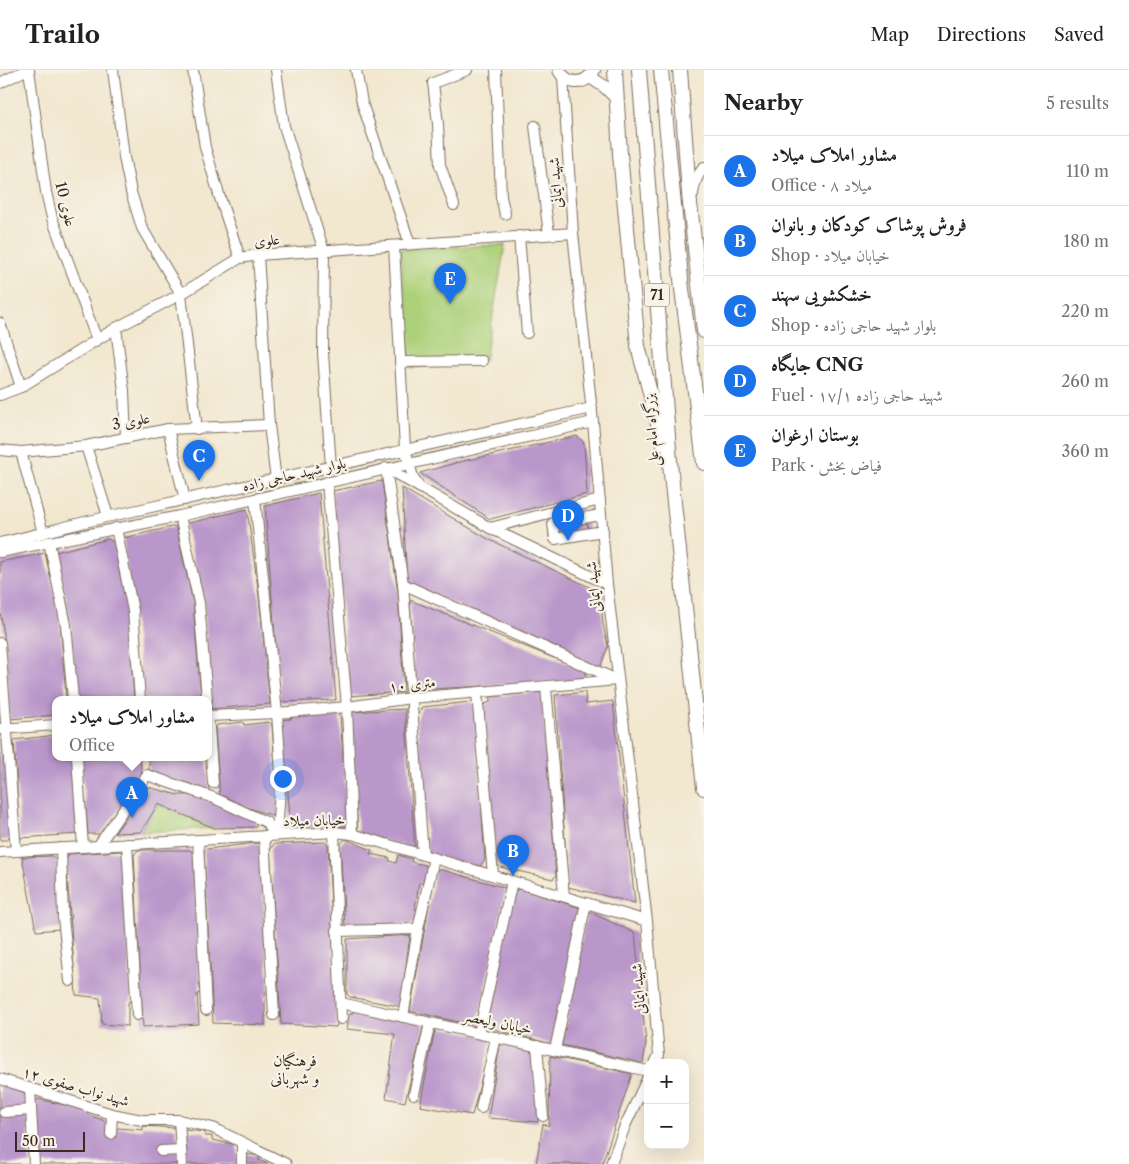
<!DOCTYPE html>
<html lang="en">
<head>
<meta charset="utf-8">
<style>
	body { margin:0; font-family:"Libre Caslon Text",Amiri,serif; background:#f6f6f6; color:#202124 }
	.controls { position:absolute; right:15px; bottom:15px; display:grid; overflow:hidden; border-radius:10px; box-shadow:0 5px 20px #0002 }
	.controls button { width:45px; height:45px; display:grid; place-items:center; padding:0; border:0; border-bottom:1px solid #e0e0e0; background:#fff; color:#202124; font:25px sans-serif }
	.scale { position:absolute; left:15px; bottom:12px; width:70px; box-sizing:border-box; padding-left:5px; border:2px solid #3b2a1e; border-top:0; font-size:14px; line-height:18px; white-space:nowrap; color:#3b2a1e; -webkit-text-stroke:4px #f7f3e8; paint-order:stroke }
	.you { position:absolute; left:282px; top:708px; width:18px; height:18px; margin:-12px; border:4px solid #fff; border-radius:50%; background:#1a73e8; box-shadow:0 0 0 8px #1a73e833 }
	.badge { display:grid; place-items:center; width:32px; height:32px; border-radius:50%; background:#1a73e8; color:#fff; font-size:16px; font-weight:700 }
	.pin { position:absolute; translate:-50% -41px; filter:drop-shadow(0 1px 2px #0008) }
	.pin::after { content:''; position:absolute; top:26px; width:18px; height:15px; background:inherit; clip-path:polygon(0 0,100% 0,50% 100%) }
	.popup { position:absolute; left:52px; top:626px; width:160px; height:65px; box-sizing:border-box; display:grid; place-content:center; border-radius:10px; background:#fff; filter:drop-shadow(0 1px 4px #0005); font-size:16px; white-space:nowrap; color:#757577 }
	.popup b { font-size:19px; color:#202124 }
	.popup::after { content:''; position:absolute; left:50%; top:100%; margin-left:-10px; border:10px solid transparent; border-top-color:#fff }
	.list { margin:0; padding:0; list-style:none }
	h2 { display:flex; justify-content:space-between; align-items:center; height:65px; margin:0; padding:0 20px; font-size:21px }
	h2 small { font-size:16px; font-weight:400; color:#757577 }
	.list li { display:grid; grid-template-columns:32px 1fr auto; gap:15px; align-items:center; box-sizing:border-box; height:70px; padding:0 20px; border-top:1px solid #e0e0e0 }
	.list b { display:block; font-size:19px; white-space:nowrap }
	.list p { margin:0; font-size:16px; white-space:nowrap; color:#757577 }
	.list em { font-size:16px; font-style:normal; color:#757577 }
	.map { position:relative; flex:none; width:704px; height:1094px; overflow:hidden }
	header { display:flex; align-items:center; gap:30px; box-sizing:border-box; height:70px; padding:0 25px; background:#fff; border-bottom:1px solid #e0e0e0 }
	header strong { font-size:24px }
	nav { display:flex; gap:28px; margin-inline-start:auto; font-size:18px }
	main { display:flex }
	aside { flex:1; background:#fff }
	.map>svg:first-child { display:block }
</style>
</head>
<body>
<header>
<strong>Trailo</strong>
<nav><a>Map</a><a>Directions</a><a>Saved</a></nav>
</header>
<main>
<div class="map">
<svg width="704" height="1094" viewBox="0 0 704 1094">
	<rect width="100%" height="100%" fill="#f7f3e8"/>
	<filter id="ink" filterUnits="userSpaceOnUse"><feTurbulence type="fractalNoise" baseFrequency=".02" numOctaves="2"/><feDisplacementMap in="SourceGraphic" scale="10" xChannelSelector="R" yChannelSelector="G"/><feConvolveMatrix kernelMatrix="1 2 1 2 8 2 1 2 1" color-interpolation-filters="sRGB"/></filter>
	<filter id="wash" filterUnits="userSpaceOnUse"><feTurbulence type="fractalNoise" baseFrequency=".0096" numOctaves="4" result="noise"/><feDisplacementMap in="SourceGraphic" scale="20" xChannelSelector="R" yChannelSelector="G"/><feGaussianBlur stdDeviation="1.12" result="paint"/><feColorMatrix in="noise" values="0 0 0 0 0 0 0 0 0 0 0 0 0 0 0 0 0 1.4 0 .05"/><feComposite in="paint" operator="in"/></filter>
	<g filter="url(#wash)">
		<rect width="100%" height="100%" fill="#f2e7cf"/>
		<g fill="#add17a" stroke="#747e4c">
			<path d="M505,175l-20,115 -75,8 -10,-119z"/>
			<path d="M158,734l56,24 -73,4z"/>
		</g>
		<g id="blocks">
			<g fill="#ba97cb">
				<path d="M577,366l7,7 3,51 -97,25 -70,-46 39,-11z"/>
				<path d="M382,411l16,112 6,99 -55,4 -17,-205z"/>
				<path d="M402,418l86,51 112,53 3,32 5,22 -8,22 -193,-85z"/>
				<path d="M319,423l17,207 -56,2 -15,-196z"/>
				<path d="M247,439l12,87 11,108 -59,5 -7,-108 -19,-77z"/>
				<path d="M587,450l1,10 -39,7v-11z"/>
				<path d="M176,456l17,77 8,96h-57l-21,-161z"/>
				<path d="M108,469l5,3 15,70 6,87h-57l-7,-82 -14,-65z"/>
				<path d="M45,483l15,66 6,80h-10v16l-46,4 -6,-85 -4,-22v-50z"/>
				<path d="M410,530l176,71 -1,9 -170,10z"/>
				<path d="M540,622l2,3 14,180 -3,4 -53,-12 -4,-4 -13,-158 7,-3v-5z"/>
				<path d="M585,622l1,12 27,-3 22,202 -67,-16 -13,-192z"/>
				<path d="M471,632l4,3 10,155 -5,6h-6l-46,-12 -11,-135 5,-12z"/>
				<path d="M405,639l10,140 -57,-16 -8,-121z"/>
				<path d="M337,642l3,4 8,110 -57,4 -9,-110 9,-1v-4z"/>
				<path d="M243,652l1,3 25,-3 3,3 7,93 -59,-20 -5,-69 2,-4z"/>
				<path d="M56,665v22h17l5,77 -58,4 -6,-98z"/>
				<path d="M4,669l7,97 -4,4h-7v-100z"/>
				<path d="M81,687h59l2,20 -41,57h-13z"/>
				<path d="M149,687h58l2,36 -60,-21z"/>
				<path d="M148,717l30,8h15l24,10 39,12v10l-42,1 -56,-24 -17,28 -26,1z"/>
				<path d="M345,769l27,11 -2,4 20,4 -1,3 7,2 2,-8 14,4 -1,3 14,3 2,4 -3,12 -2,2h-3l-4,26h4l-2,15 -72,3 -5,-82z"/>
				<path d="M325,772l3,3 9,179 -1,3 -55,-3 -11,-174 4,-6z"/>
				<path d="M257,773l3,3 9,147h-4v32l-52,-2 -9,-171 3,-3z"/>
				<path d="M138,780h52l4,5 6,138 -3,1 2,30 -56,3 -9,-172z"/>
				<path d="M121,781l3,5 7,145 -3,1v24l-26,-2 -2,-26 -24,-3 -10,-135 3,-6z"/>
				<path d="M52,786l5,4 3,69 -24,2 -14,-74z"/>
				<path d="M439,799l67,19 -29,138 -67,-15 25,-139z"/>
				<path d="M520,819l58,18 3,4 -29,133 -66,-17 28,-136z"/>
				<path d="M587,841l48,22 11,110 -3,20 -81,-18z"/>
				<path d="M410,865l-9,71h-3l-48,-9 -3,-3v-55z"/>
				<path d="M355,941l69,13 -19,78 -19,-4 9,-64 -48,-5 2,-14z"/>
				<path d="M438,957l51,10 2,5 -19,73 -52,-9 15,-77 3,1z"/>
				<path d="M503,973h21l9,11 5,68 -50,-4 12,-73z"/>
				<path d="M550,986l82,18 -30,90h-66l7,-40 6,2z"/>
				<path d="M0,1014l23,8 4,6 3,66h-30z"/>
				<path d="M38,1029l49,11v4l20,8 8,9 3,-3 25,2v-4l33,2 4,36h-141l-4,-63z"/>
				<path d="M184,1060l21,2v4h7v4l25,5 1,19h-51z"/>
				<path d="M246,1084l13,2v4l9,4h-23z"/>
			</g>
		</g>
	</g>
	<g filter="url(#ink)">
		<use href="#blocks" fill-opacity="0" stroke="#7b6c5c" stroke-width="1"/>
		<g fill="none" stroke-linecap="round" stroke-linejoin="round">
			<defs>
				<g id="minor">
					<path d="M29,0l17,122 6,26 45,122"/>
					<path d="M113,0l11,87 7,35 11,36 39,66 16,135"/>
					<path d="M193,0l12,77 15,51 20,60"/>
					<path d="M276,0l8,56 40,125 -1,102 8,114"/>
					<path d="M356,0l6,33 48,141"/>
					<path d="M496,0l5,127 4,17"/>
					<path d="M563,7l10,156 20,189 14,162 40,337 12,134 -4,8"/>
					<path d="M0,13l26,-13"/>
					<path d="M535,56l14,108"/>
					<path d="M693,124c1,-9 4,-19 11,-27"/>
					<path d="M454,135l-14,-40 -2,-41 -5,-41 34,-13"/>
					<path d="M519,166l8,97"/>
					<path d="M394,176l11,203 8,28 5,8"/>
					<path d="M258,185l11,170 7,55"/>
					<path d="M0,253l21,64"/>
					<path d="M116,258l8,63 2,47"/>
					<path d="M400,292l82,-1"/>
					<path d="M0,325l21,-8 95,-59 65,-34 59,-36 18,-3 315,-22"/>
					<path d="M168,359l17,71"/>
					<path d="M86,376l22,70"/>
					<path d="M0,380l21,2 65,-6 82,-17 101,-4"/>
					<path d="M21,382l22,81"/>
					<path d="M386,398l17,116 20,271"/>
					<path d="M386,398l104,60 117,56"/>
					<path d="M327,412l20,225 5,127"/>
					<path d="M255,429l22,214 4,60 -4,62"/>
					<path d="M601,445l-48,8 2,16 48,-8"/>
					<path d="M180,446l19,87 8,96"/>
					<path d="M116,458l17,83 7,88"/>
					<path d="M490,458l110,-28"/>
					<path d="M49,472l17,83 7,74"/>
					<path d="M0,473c37,-8 73,-19 111,-27 160,-36 320,-73 481,-108"/>
					<path d="M0,482l180,-36 413,-94"/>
					<path d="M403,514l214,96"/>
					<path d="M0,573l16,208"/>
					<path d="M546,617l18,209"/>
					<path d="M477,623l16,182"/>
					<path d="M208,644l5,69"/>
					<path d="M208,646l69,-3 70,-6 64,-9 207,-18"/>
					<path d="M0,659l56,-4"/>
					<path d="M77,687l6,90"/>
					<path d="M334,762l7,187"/>
					<path d="M264,766l10,179"/>
					<path d="M198,770l8,170"/>
					<path d="M127,774l10,171"/>
					<path d="M98,776l49,-71 67,23 52,24 11,13"/>
					<path d="M61,778l2,70 7,63"/>
					<path d="M0,782l334,-20 18,2 295,87"/>
					<path d="M337,861l81,-2"/>
					<path d="M341,933l307,68"/>
					<path d="M403,947l15,-88 16,-71"/>
					<path d="M479,963l33,-152"/>
					<path d="M537,976l6,70"/>
					<path d="M555,980l31,-147"/>
					<path d="M0,1009l112,35 30,6h37l34,8 73,36"/>
					<path d="M30,1019l4,75"/>
					<path d="M414,1024l16,-71"/>
					<path d="M481,1038l15,-71"/>
					<path d="M4,1042l27,-2"/>
					<path d="M179,1050l3,44"/>
					<path d="M111,1064l1,-20"/>
					<path d="M161,1081l20,-1"/>
					<path d="M242,1094v-21"/>
					<path d="M611,1094l14,-38 23,-49"/>
				</g>
				<g id="major">
					<path d="M559,0c8,16 27,16 35,0"/>
					<path d="M590,7l15,10 12,12"/>
				</g>
				<g id="highway">
					<path d="M615,0l5,84 18,192 25,97"/>
					<path d="M639,0l32,404 33,314"/>
					<path d="M661,0l21,219 22,174"/>
					<path d="M680,0l9,124 15,137"/>
				</g>
			</defs>
			<use href="#minor" stroke="#7b6c5c" stroke-width="12"/>
			<use href="#major" stroke="#7b6c5c" stroke-width="14"/>
			<use href="#highway" stroke="#7b6c5c" stroke-width="16"/>
			<use href="#minor" stroke="#fff" stroke-width="10"/>
			<use href="#major" stroke="#fff" stroke-width="12"/>
			<use href="#highway" stroke="#fff" stroke-width="14"/>
		</g>
	</g>
	<g text-anchor="middle" dominant-baseline="central" stroke-width="4.5" stroke-linejoin="round" paint-order="stroke">
		<rect fill="#f7f3e8" stroke="#73665b" stroke-width="1" x="644.5" y="213.5" width="25" height="23" rx="4"/>
		<g font-size="14" font-weight="bold" fill="#3b2a1e">
			<text x="657" y="225">71</text>
		</g>
		<g font-size="15" fill="#3b2a1e" stroke="#f7f3e8">
			<text transform="translate(555 113) rotate(-94)">شهید ایمانی</text>
			<text transform="translate(66 134) rotate(76)">علوی 10</text>
			<text transform="translate(267 170) rotate(-5)">علوی</text>
			<text transform="translate(131 351) rotate(-11)">علوی 3</text>
			<text transform="translate(651 360) rotate(-94)">بزرگراه امام علی</text>
			<text transform="translate(294 404) rotate(-13)">بلوار شهید حاجی زاده</text>
			<text transform="translate(593 517) rotate(-96)">شهید ایمانی</text>
			<text transform="translate(412 614) rotate(-6)">۱۰ متری</text>
			<text transform="translate(314 750) rotate(-1)">خیابان میلاد</text>
			<text transform="translate(638 919) rotate(-95)">شهید ایمانی</text>
			<text transform="translate(498 952) rotate(12)">خیابان ولیعصر</text>
			<text transform="translate(76 1016) rotate(16)">شهید نواب صفوی ۱۲</text>
		</g>
		<g font-size="16" fill="#3b2a1e" stroke="#f7f3e8">
			<text x="295" y="990">فرهنگیان<tspan x="295" dy="18">و شهربانی</tspan></text>
		</g>
	</g>
</svg>
<div class="controls">
<button>+</button>
<button>−</button>
</div>
<div class="scale">50 m</div>
<div class="you"></div>
<div class="pin badge" style="left:132px;top:748px">A</div>
<div class="popup"><b>مشاور املاک میلاد</b>Office</div>
<div class="pin badge" style="left:513px;top:806px">B</div>
<div class="pin badge" style="left:199px;top:411px">C</div>
<div class="pin badge" style="left:568px;top:471px">D</div>
<div class="pin badge" style="left:450px;top:234px">E</div>
</div>
<aside>
<h2>Nearby<small>5 results</small></h2>
<ul class="list">
<li><span class="badge">A</span><div><b>مشاور املاک میلاد</b><p>Office · میلاد ۸</p></div><em>110 m</em></li>
<li><span class="badge">B</span><div><b>فروش پوشاک کودکان و بانوان</b><p>Shop · خیابان میلاد</p></div><em>180 m</em></li>
<li><span class="badge">C</span><div><b>خشکشویی سهند</b><p>Shop · بلوار شهید حاجی زاده</p></div><em>220 m</em></li>
<li><span class="badge">D</span><div><b>جایگاه CNG</b><p>Fuel · شهید حاجی زاده ۱۷/۱</p></div><em>260 m</em></li>
<li><span class="badge">E</span><div><b>بوستان ارغوان</b><p>Park · فیاض بخش</p></div><em>360 m</em></li>
</ul>
</aside>
</main>
</body>
</html>
